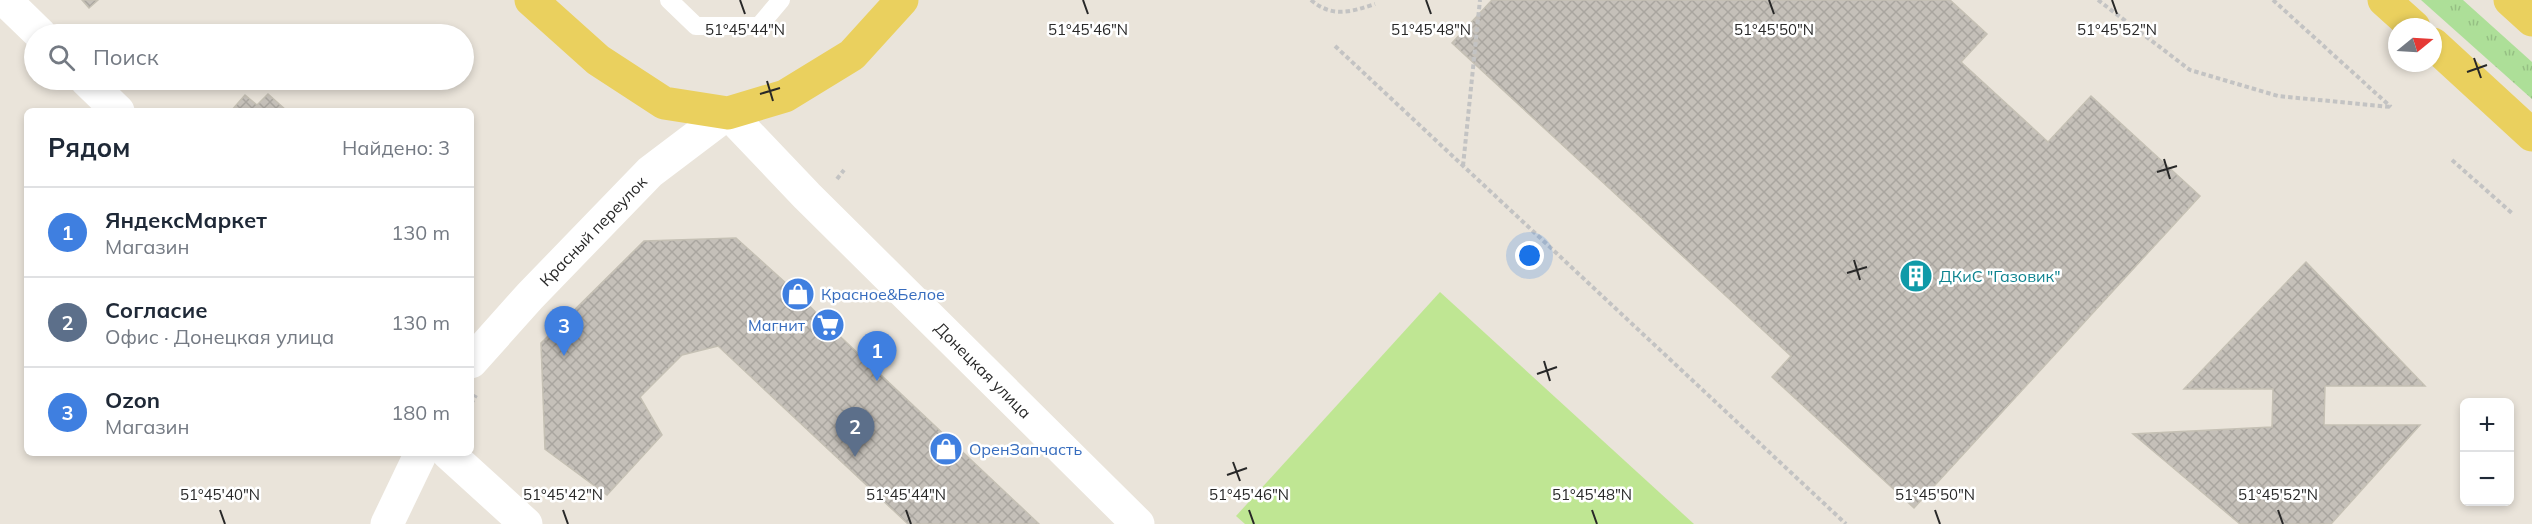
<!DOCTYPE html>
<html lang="ru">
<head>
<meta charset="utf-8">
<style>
	body { margin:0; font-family:Mulish,sans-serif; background:#f2f2f3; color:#1f2937 }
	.controls { position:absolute; right:18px; bottom:18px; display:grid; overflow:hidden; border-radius:9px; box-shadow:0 3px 9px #0003 }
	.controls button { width:54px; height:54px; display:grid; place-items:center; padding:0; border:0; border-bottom:2px solid #e0e1e3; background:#fff; color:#1f2937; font:30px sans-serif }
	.compass { position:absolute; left:2388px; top:18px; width:54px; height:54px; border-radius:50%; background:#fff; box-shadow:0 3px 9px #0003; rotate:72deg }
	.you { position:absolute; left:1530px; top:256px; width:21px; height:21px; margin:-15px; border:4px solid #fff; border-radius:50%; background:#1a73e8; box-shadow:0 0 0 9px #1a73e833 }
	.badge { display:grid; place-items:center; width:39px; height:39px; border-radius:50%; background:#0b8043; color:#fff; font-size:20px; font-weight:700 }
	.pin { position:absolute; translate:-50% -50px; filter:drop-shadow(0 2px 3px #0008) }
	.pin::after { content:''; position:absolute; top:32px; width:21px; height:18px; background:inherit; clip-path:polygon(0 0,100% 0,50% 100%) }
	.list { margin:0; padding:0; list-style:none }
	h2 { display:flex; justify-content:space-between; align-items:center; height:78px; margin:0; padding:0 24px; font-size:26px }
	h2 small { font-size:20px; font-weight:400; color:#747a83 }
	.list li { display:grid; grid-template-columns:39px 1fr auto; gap:18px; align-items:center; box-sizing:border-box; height:90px; padding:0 24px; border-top:2px solid #e0e1e3 }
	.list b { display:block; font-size:22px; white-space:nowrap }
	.list p { margin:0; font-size:20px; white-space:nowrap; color:#747a83 }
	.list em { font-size:20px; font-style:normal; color:#747a83 }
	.icon { flex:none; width:33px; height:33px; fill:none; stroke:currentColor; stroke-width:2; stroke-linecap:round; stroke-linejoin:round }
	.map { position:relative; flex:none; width:2532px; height:524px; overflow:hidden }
	.search { position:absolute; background:#fff; box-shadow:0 3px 9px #0003; left:24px; top:24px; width:450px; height:66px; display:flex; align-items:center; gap:15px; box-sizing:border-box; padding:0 21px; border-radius:33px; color:#747a83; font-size:22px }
	.panel { position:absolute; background:#fff; box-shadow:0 3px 9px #0003; left:24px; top:108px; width:450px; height:348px; border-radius:9px }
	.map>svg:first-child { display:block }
</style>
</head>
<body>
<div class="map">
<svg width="2532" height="524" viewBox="0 0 2532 524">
	<defs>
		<pattern id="grass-tufts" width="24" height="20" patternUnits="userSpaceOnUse" patternTransform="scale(1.5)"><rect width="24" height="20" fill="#addf98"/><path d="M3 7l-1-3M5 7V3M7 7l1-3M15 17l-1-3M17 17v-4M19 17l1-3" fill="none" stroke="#95bf83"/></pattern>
		<pattern id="building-cross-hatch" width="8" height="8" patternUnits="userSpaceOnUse" patternTransform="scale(1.5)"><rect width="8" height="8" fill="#c5c0b9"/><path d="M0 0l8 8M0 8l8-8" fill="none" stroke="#a9a59f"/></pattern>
	</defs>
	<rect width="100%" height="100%" fill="#eae4da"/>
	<path fill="url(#grass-tufts)" d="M2421,0h42l69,62v37z"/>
	<path fill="#bfe693" d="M1440,292l254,232h-449l-9,-8z"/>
	<g fill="url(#building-cross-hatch)" stroke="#c5c0b4" stroke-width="1.5">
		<path d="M82,0h16l-9,8z"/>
		<path d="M1492,0h458l37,34 -26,28 87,80 43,-46 109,100 -286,312 -142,-131 19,-21 -339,-313z"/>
		<path d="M268,94l19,17h-56l14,-16 12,10z"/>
		<path d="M736,238l62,56 30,31 211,199h-131l-190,-178 -36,9 -42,42 22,38 -55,60 -62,-46 -4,-106 103,-102z"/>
		<path d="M2306,262l119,124h-100l-1,39h96l-89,99h-91l-107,-90 139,-7 1,-38h-89z"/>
	</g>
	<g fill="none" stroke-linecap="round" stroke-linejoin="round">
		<g stroke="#c3c3c3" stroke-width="4" stroke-dasharray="4.5 3" stroke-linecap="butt">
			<path d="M1311,0c21,18 40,12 64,4"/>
			<path d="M2098,0l92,70 88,26 113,11"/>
			<path d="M2273,0l118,107"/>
			<path d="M1335,46l511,478"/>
			<path d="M2452,160l61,54"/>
			<path d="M1463,166l17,-166"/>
			<path d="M837,179l7,-9"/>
			<path d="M471,404l5,-9"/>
		</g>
		<path stroke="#fff" stroke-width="18" d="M669,0l27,26h63l22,-26"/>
		<g stroke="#fff" stroke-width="33">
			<path d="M5,0l35,34"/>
			<path d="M86,80l32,31"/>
			<path d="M471,362l59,-66 120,-124 78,-59 79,83 331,328"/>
			<path d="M448,453l78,71"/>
			<path d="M387,524l34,-71"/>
		</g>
		<g stroke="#ead05e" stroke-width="33">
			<path d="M531,0l67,60 66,43 64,10 57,-17 67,-41 50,-55"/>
			<path d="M2384,0l30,27"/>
			<path d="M2510,0l22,20"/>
			<path d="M2433,44l99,91"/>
		</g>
	</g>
	<path fill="none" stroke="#282828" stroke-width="2" d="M740,0l5,14M1083,0l5,14M1426,0l5,14M1769,0l5,14M2112,0l5,14M2474,58l7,20M2467,72l20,-7M767,81l6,20M760,94l20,-6M2164,159l6,20M2157,172l20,-6M1854,260l6,20M1847,273l20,-6M1544,361l6,20M1537,374l20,-7M1233,462l7,19M1227,475l20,-7M220,510l5,14M563,510l5,14M906,510l5,14M1249,510l5,14M1592,510l5,14M1935,510l5,14M2278,510l5,14"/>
	<defs>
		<symbol id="building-disc" viewBox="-11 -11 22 22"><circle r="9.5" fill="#0f9aa8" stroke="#fff"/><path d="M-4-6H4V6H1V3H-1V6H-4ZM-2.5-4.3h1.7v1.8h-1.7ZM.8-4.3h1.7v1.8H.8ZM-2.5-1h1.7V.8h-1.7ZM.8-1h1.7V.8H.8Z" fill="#fff"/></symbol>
		<symbol id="shop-disc" viewBox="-11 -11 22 22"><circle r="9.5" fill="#3f7fe0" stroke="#fff"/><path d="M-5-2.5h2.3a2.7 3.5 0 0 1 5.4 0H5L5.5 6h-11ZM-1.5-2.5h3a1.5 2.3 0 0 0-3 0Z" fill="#fff"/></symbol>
		<symbol id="supermarket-disc" viewBox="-11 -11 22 22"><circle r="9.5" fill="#3f7fe0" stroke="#fff"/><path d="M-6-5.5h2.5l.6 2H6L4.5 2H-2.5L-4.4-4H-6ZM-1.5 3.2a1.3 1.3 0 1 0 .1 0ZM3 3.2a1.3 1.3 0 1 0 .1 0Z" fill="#fff"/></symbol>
	</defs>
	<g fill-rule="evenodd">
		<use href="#building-disc" x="1897" y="257" width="38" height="38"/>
		<use href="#shop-disc" x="779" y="275" width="38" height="38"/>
		<use href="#supermarket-disc" x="809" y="306" width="38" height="38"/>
		<use href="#shop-disc" x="927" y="430" width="38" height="38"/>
	</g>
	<g text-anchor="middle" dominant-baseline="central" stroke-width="5" stroke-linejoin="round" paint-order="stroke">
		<g font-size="16" fill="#282828" stroke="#fff">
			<text transform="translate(593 231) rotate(-46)">Красный переулок</text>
			<text transform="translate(983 370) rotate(45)">Донецкая улица</text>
		</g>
		<g font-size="16" fill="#0d838f" stroke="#fff" text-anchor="start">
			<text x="1939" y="276">ДКиC "Газовик"</text>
		</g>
		<g font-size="16" fill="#366cbe" stroke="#fff" text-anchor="start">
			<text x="821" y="294">Красное&amp;Белое</text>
			<text x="805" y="325" text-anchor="end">Магнит</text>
			<text x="969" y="449">ОренЗапчасть</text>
		</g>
	</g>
	<g font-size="15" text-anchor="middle" fill="#282828" stroke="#fff" stroke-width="5" stroke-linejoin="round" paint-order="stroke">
		<text x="745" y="35">51°45'44"N</text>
		<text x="1088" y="35">51°45'46"N</text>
		<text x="1431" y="35">51°45'48"N</text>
		<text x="1774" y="35">51°45'50"N</text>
		<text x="2117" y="35">51°45'52"N</text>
		<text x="220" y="500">51°45'40"N</text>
		<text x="563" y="500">51°45'42"N</text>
		<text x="906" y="500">51°45'44"N</text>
		<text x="1249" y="500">51°45'46"N</text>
		<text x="1592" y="500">51°45'48"N</text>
		<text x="1935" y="500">51°45'50"N</text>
		<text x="2278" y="500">51°45'52"N</text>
	</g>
</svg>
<div class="controls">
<button>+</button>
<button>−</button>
</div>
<svg class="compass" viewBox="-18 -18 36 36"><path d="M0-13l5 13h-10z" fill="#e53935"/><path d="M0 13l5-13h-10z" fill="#747a83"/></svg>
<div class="you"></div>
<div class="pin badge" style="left:877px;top:381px;background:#3f7fe0">1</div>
<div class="pin badge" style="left:855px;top:457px;background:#5c6f8a">2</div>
<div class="pin badge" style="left:564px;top:356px;background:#3f7fe0">3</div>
<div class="search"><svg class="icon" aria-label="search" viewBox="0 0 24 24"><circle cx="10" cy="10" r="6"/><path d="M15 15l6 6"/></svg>Поиск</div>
<section class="panel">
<h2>Рядом<small>Найдено: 3</small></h2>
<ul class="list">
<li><span class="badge" style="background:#3f7fe0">1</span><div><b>ЯндексМаркет</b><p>Магазин</p></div><em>130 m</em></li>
<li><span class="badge" style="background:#5c6f8a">2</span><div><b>Согласие</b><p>Офис · Донецкая улица</p></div><em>130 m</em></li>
<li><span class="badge" style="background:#3f7fe0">3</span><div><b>Ozon</b><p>Магазин</p></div><em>180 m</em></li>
</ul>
</section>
</div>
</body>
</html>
